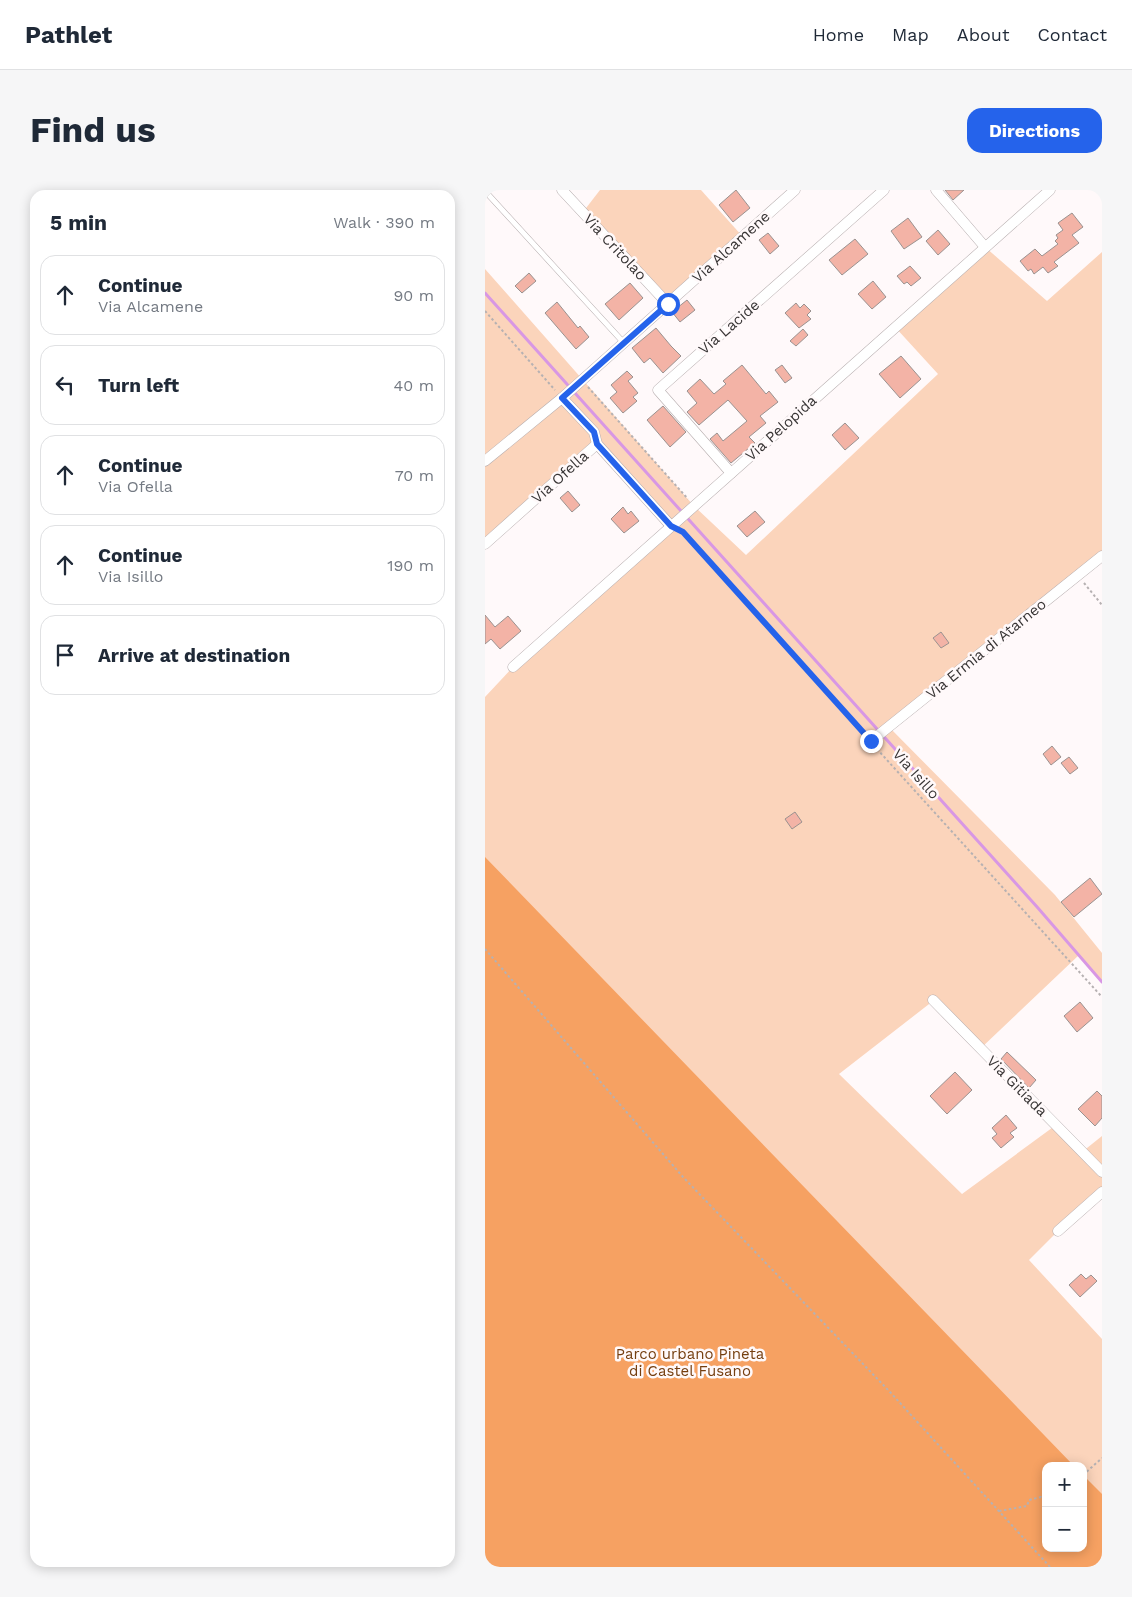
<!DOCTYPE html>
<html lang="en">
<head>
<meta charset="utf-8">
<style>
	body { margin:0; font-family:"Work Sans",sans-serif; background:#f6f6f7; color:#1f2937 }
	.controls { position:absolute; right:15px; bottom:15px; display:grid; overflow:hidden; border-radius:10px; box-shadow:0 2px 12px #0003 }
	.controls button { width:45px; height:45px; display:grid; place-items:center; padding:0; border:0; border-bottom:1px solid #e0e1e3; background:#fff; color:#1f2937; font:25px sans-serif }
	.stop { position:absolute; width:15px; height:15px; margin:-11px; border:4px solid #2563eb; border-radius:50%; background:#fff }
	.stop.end { background:#2563eb; border-color:#fff; box-shadow:0 1px 5px #0008 }
	.list { margin:0; padding:0; list-style:none }
	h2 { display:flex; justify-content:space-between; align-items:center; height:65px; margin:0; padding:0 20px; font-size:21px }
	h2 small { font-size:16px; font-weight:400; color:#747a83 }
	.list li { display:grid; grid-template-columns:32px 1fr auto; gap:15px; align-items:center; box-sizing:border-box; height:80px; margin:0 10px 10px; padding:0 10px; border:1px solid #e0e1e3; border-radius:15px }
	.list b { display:block; font-size:19px; white-space:nowrap }
	.list p { margin:0; font-size:16px; white-space:nowrap; color:#747a83 }
	.list em { font-size:16px; font-style:normal; color:#747a83 }
	.icon { flex:none; width:28px; height:28px; fill:none; stroke:currentColor; stroke-width:2; stroke-linecap:round; stroke-linejoin:round }
	.map { position:relative; flex:none; width:617px; height:1377px; overflow:hidden; border-radius:15px }
	header { display:flex; align-items:center; gap:30px; box-sizing:border-box; height:70px; padding:0 25px; background:#fff; border-bottom:1px solid #e0e1e3 }
	header strong { font-size:24px }
	nav { display:flex; gap:28px; margin-inline-start:auto; font-size:18px }
	.intro { display:flex; align-items:center; justify-content:space-between; box-sizing:border-box; height:120px; padding:0 30px }
	h1 { margin:0; font-size:35px }
	.button { padding:12px 22px; border-radius:15px; background:#2563eb; color:#fff; font-size:18px; font-weight:700 }
	main { display:flex; gap:30px; padding:0 30px }
	aside { flex:1; background:#fff; border-radius:15px; box-shadow:0 2px 12px #0003 }
	.map>svg:first-child { display:block }
</style>
</head>
<body>
<header>
<strong>Pathlet</strong>
<nav><a>Home</a><a>Map</a><a>About</a><a>Contact</a></nav>
</header>
<div class="intro"><h1>Find us</h1><a class="button">Directions</a></div>
<main>
<aside>
<h2>5 min<small>Walk · 390 m</small></h2>
<ul class="list">
<li><svg class="icon" aria-label="ahead" viewBox="0 0 24 24"><path d="M12 20V5M6 11l6-6 6 6"/></svg><div><b>Continue</b><p>Via Alcamene</p></div><em>90 m</em></li>
<li><svg class="icon" aria-label="left" viewBox="0 0 24 24"><path d="M17 20v-9H6M10 6l-5 5 5 5"/></svg><div><b>Turn left</b></div><em>40 m</em></li>
<li><svg class="icon" aria-label="ahead" viewBox="0 0 24 24"><path d="M12 20V5M6 11l6-6 6 6"/></svg><div><b>Continue</b><p>Via Ofella</p></div><em>70 m</em></li>
<li><svg class="icon" aria-label="ahead" viewBox="0 0 24 24"><path d="M12 20V5M6 11l6-6 6 6"/></svg><div><b>Continue</b><p>Via Isillo</p></div><em>190 m</em></li>
<li><svg class="icon" aria-label="arrive" viewBox="0 0 24 24"><path d="M6 21V4h12l-3 4 3 4H6"/></svg><div><b>Arrive at destination</b></div></li>
</ul>
</aside>
<div class="map">
<svg width="617" height="1377" viewBox="0 0 617 1377">
	<rect width="100%" height="100%" fill="#fff9fa"/>
	<g fill="#fbd4bb" fill-rule="evenodd">
		<path d="M115,0h101l42,47 -75,67 -85,-92z"/>
		<path d="M500,57l62,54 55,-49v304l-213,171 166,168 47,58v29l-23,-27 -99,94 -47,-48 -94,73 123,120 94,-69 26,27 20,-16v59l-44,36 -29,29 73,79v228h-52l-565,-618v-252l28,-30 157,-141 -73,-82 -112,100v-275l209,237 52,49 192,-181 -43,-47zM561,1276h37v82h-37z"/>
	</g>
	<path fill="#f6a162" d="M0,667l589,609h-28v82h37v-73l19,19v73h-617z"/>
	<g fill="none" stroke-linecap="round" stroke-linejoin="round">
		<path stroke="#d897e4" stroke-width="3" d="M0,103l553,615 64,74"/>
	</g>
	<g fill="#f3b3a6" stroke="#9a9290">
		<path d="M251,0l14,18 -17,14 -14,-17z"/>
		<path d="M460,0h19l-11,10z"/>
		<path d="M587,23l11,14 -11,8 7,8 -25,19 4,4 -10,7 -5,-6 -9,7 -3,-5 -3,2 -8,-10 15,-12 7,7 16,-12 -3,-3 3,-3 -2,-3 7,-5 -5,-7z"/>
		<path d="M423,28l14,19 -18,12 -13,-18z"/>
		<path d="M453,40l12,14 -12,11 -12,-14z"/>
		<path d="M283,43l11,13 -9,8 -11,-14z"/>
		<path d="M370,49l13,15 -26,21 -13,-15z"/>
		<path d="M425,76l11,12 -10,8 -4,-4 -3,2 -7,-8z"/>
		<path d="M44,83l7,8 -14,12 -7,-7z"/>
		<path d="M388,91l13,16 -14,12 -14,-15z"/>
		<path d="M145,93l13,15 -24,22 -14,-16z"/>
		<path d="M202,110l8,10 -15,12 -8,-10z"/>
		<path d="M72,112l21,26 2,-2 9,11 -13,12 -31,-36z"/>
		<path d="M311,113l4,5 4,-4 7,7 -4,4 4,4 -12,9 -14,-15z"/>
		<path d="M171,138l15,18 10,10 -18,17 -13,-15 -6,5 -12,-15z"/>
		<path d="M318,139l5,6 -12,11 -6,-5z"/>
		<path d="M416,166l20,23 -21,19 -21,-24z"/>
		<path d="M257,175l24,29 3,-3 9,11 -18,14 6,7 -17,14 6,6 -24,20 -21,-24 7,-6 6,8 24,-20 -19,-21 -29,25 -12,-13 10,-9 -10,-12 13,-12 14,15 12,-10 -3,-3z"/>
		<path d="M297,175l10,13 -7,5 -10,-13z"/>
		<path d="M142,181l6,6 -5,4 10,12 -5,4 4,4 -14,12 -13,-15 7,-6 -6,-7z"/>
		<path d="M178,216l23,26 -16,15 -23,-27z"/>
		<path d="M360,233l14,15 -14,12 -13,-15z"/>
		<path d="M83,301l12,14 -8,7 -12,-14z"/>
		<path d="M138,317l5,7 3,-3 8,10 -15,12 -13,-14z"/>
		<path d="M270,321l10,11 -18,15 -10,-11z"/>
		<path d="M0,425l10,12 13,-11 13,15 -21,18 -9,-10 -6,5z"/>
		<path d="M456,442l8,11 -8,5 -8,-10z"/>
		<path d="M567,556l9,11 -10,8 -8,-11z"/>
		<path d="M584,567l9,11 -8,6 -9,-11z"/>
		<path d="M310,622l7,10 -10,7 -7,-10z"/>
		<path d="M605,688l12,16 -28,23 -13,-15z"/>
		<path d="M595,812l13,16 -16,14 -13,-16z"/>
		<path d="M522,862l29,28 -7,8 -28,-29z"/>
		<path d="M470,882l17,18 -25,24 -17,-18z"/>
		<path d="M612,901l5,5v22l-7,8 -17,-17z"/>
		<path d="M521,925l11,13 -7,5 4,4 -13,11 -9,-10 5,-4 -5,-6z"/>
		<path d="M596,1084l5,5 5,-4 6,6 -17,16 -11,-12z"/>
	</g>
	<g fill="none" stroke-linecap="round" stroke-linejoin="round">
		<defs>
			<path id="service" d="M0,1l139,152"/>
			<g id="minor">
				<path d="M77,0l106,114"/>
				<path d="M451,0l49,57"/>
				<path d="M77,208l32,34 3,12 74,82"/>
				<path d="M0,271l77,-63 233,-208"/>
				<path d="M246,283l-73,-83 226,-200"/>
				<path d="M0,354l112,-100"/>
				<path d="M28,477l537,-477"/>
				<path d="M386,551l231,-185"/>
				<path d="M448,810l169,172"/>
				<path d="M573,1041l44,-39"/>
			</g>
		</defs>
		<use href="#service" stroke="#b6adae" stroke-width="6"/>
		<use href="#minor" stroke="#b6adae" stroke-width="11"/>
		<g stroke="#b6b1b2" stroke-width="2" stroke-dasharray="2.5 2.5" stroke-linecap="butt">
			<path d="M0,121l70,79"/>
			<path d="M103,197l100,112"/>
			<path d="M197,341l182,203"/>
			<path d="M599,393l18,22"/>
			<path d="M392,559l225,248"/>
			<path d="M0,759l198,228 207,215 160,175"/>
			<path d="M598,1285l19,-17"/>
			<path d="M514,1321l28,-5 2,-6 12,-3 5,5"/>
		</g>
		<use href="#service" stroke="#fff" stroke-width="5"/>
		<use href="#minor" stroke="#fff" stroke-width="10"/>
	</g>
	<g fill="none" stroke-linecap="round" stroke-linejoin="round">
		<path stroke="#2563eb" stroke-width="6" d="M183,114l-106,94 32,34 3,12 74,82 12,6 188,209"/>
	</g>
	<g text-anchor="middle" dominant-baseline="central" stroke-width="5" stroke-linejoin="round" paint-order="stroke">
		<g font-size="15" fill="#383535" stroke="#fff9fa">
			<text transform="translate(130 57) rotate(47)">Via Critolao</text>
			<text transform="translate(246 57) rotate(-42)">Via Alcamene</text>
			<text transform="translate(244 137) rotate(-41)">Via Lacide</text>
			<text transform="translate(296 238) rotate(-42)">Via Pelopida</text>
			<text transform="translate(75 287) rotate(-42)">Via Ofella</text>
			<text transform="translate(501 459) rotate(-39)">Via Ermia di Atarneo</text>
			<text transform="translate(431 584) rotate(48)">Via Isillo</text>
			<text transform="translate(532 896) rotate(45)">Via Gitiada</text>
		</g>
		<g font-size="15" fill="#753e0f" stroke="#fff9fa">
			<text x="205" y="1164">Parco urbano Pineta<tspan x="205" dy="17">di Castel Fusano</tspan></text>
		</g>
	</g>
</svg>
<div class="controls">
<button>+</button>
<button>−</button>
</div>
<div class="stop" style="left:183px;top:114px"></div>
<div class="stop end" style="left:386px;top:551px"></div>
</div>
</main>
</body>
</html>
